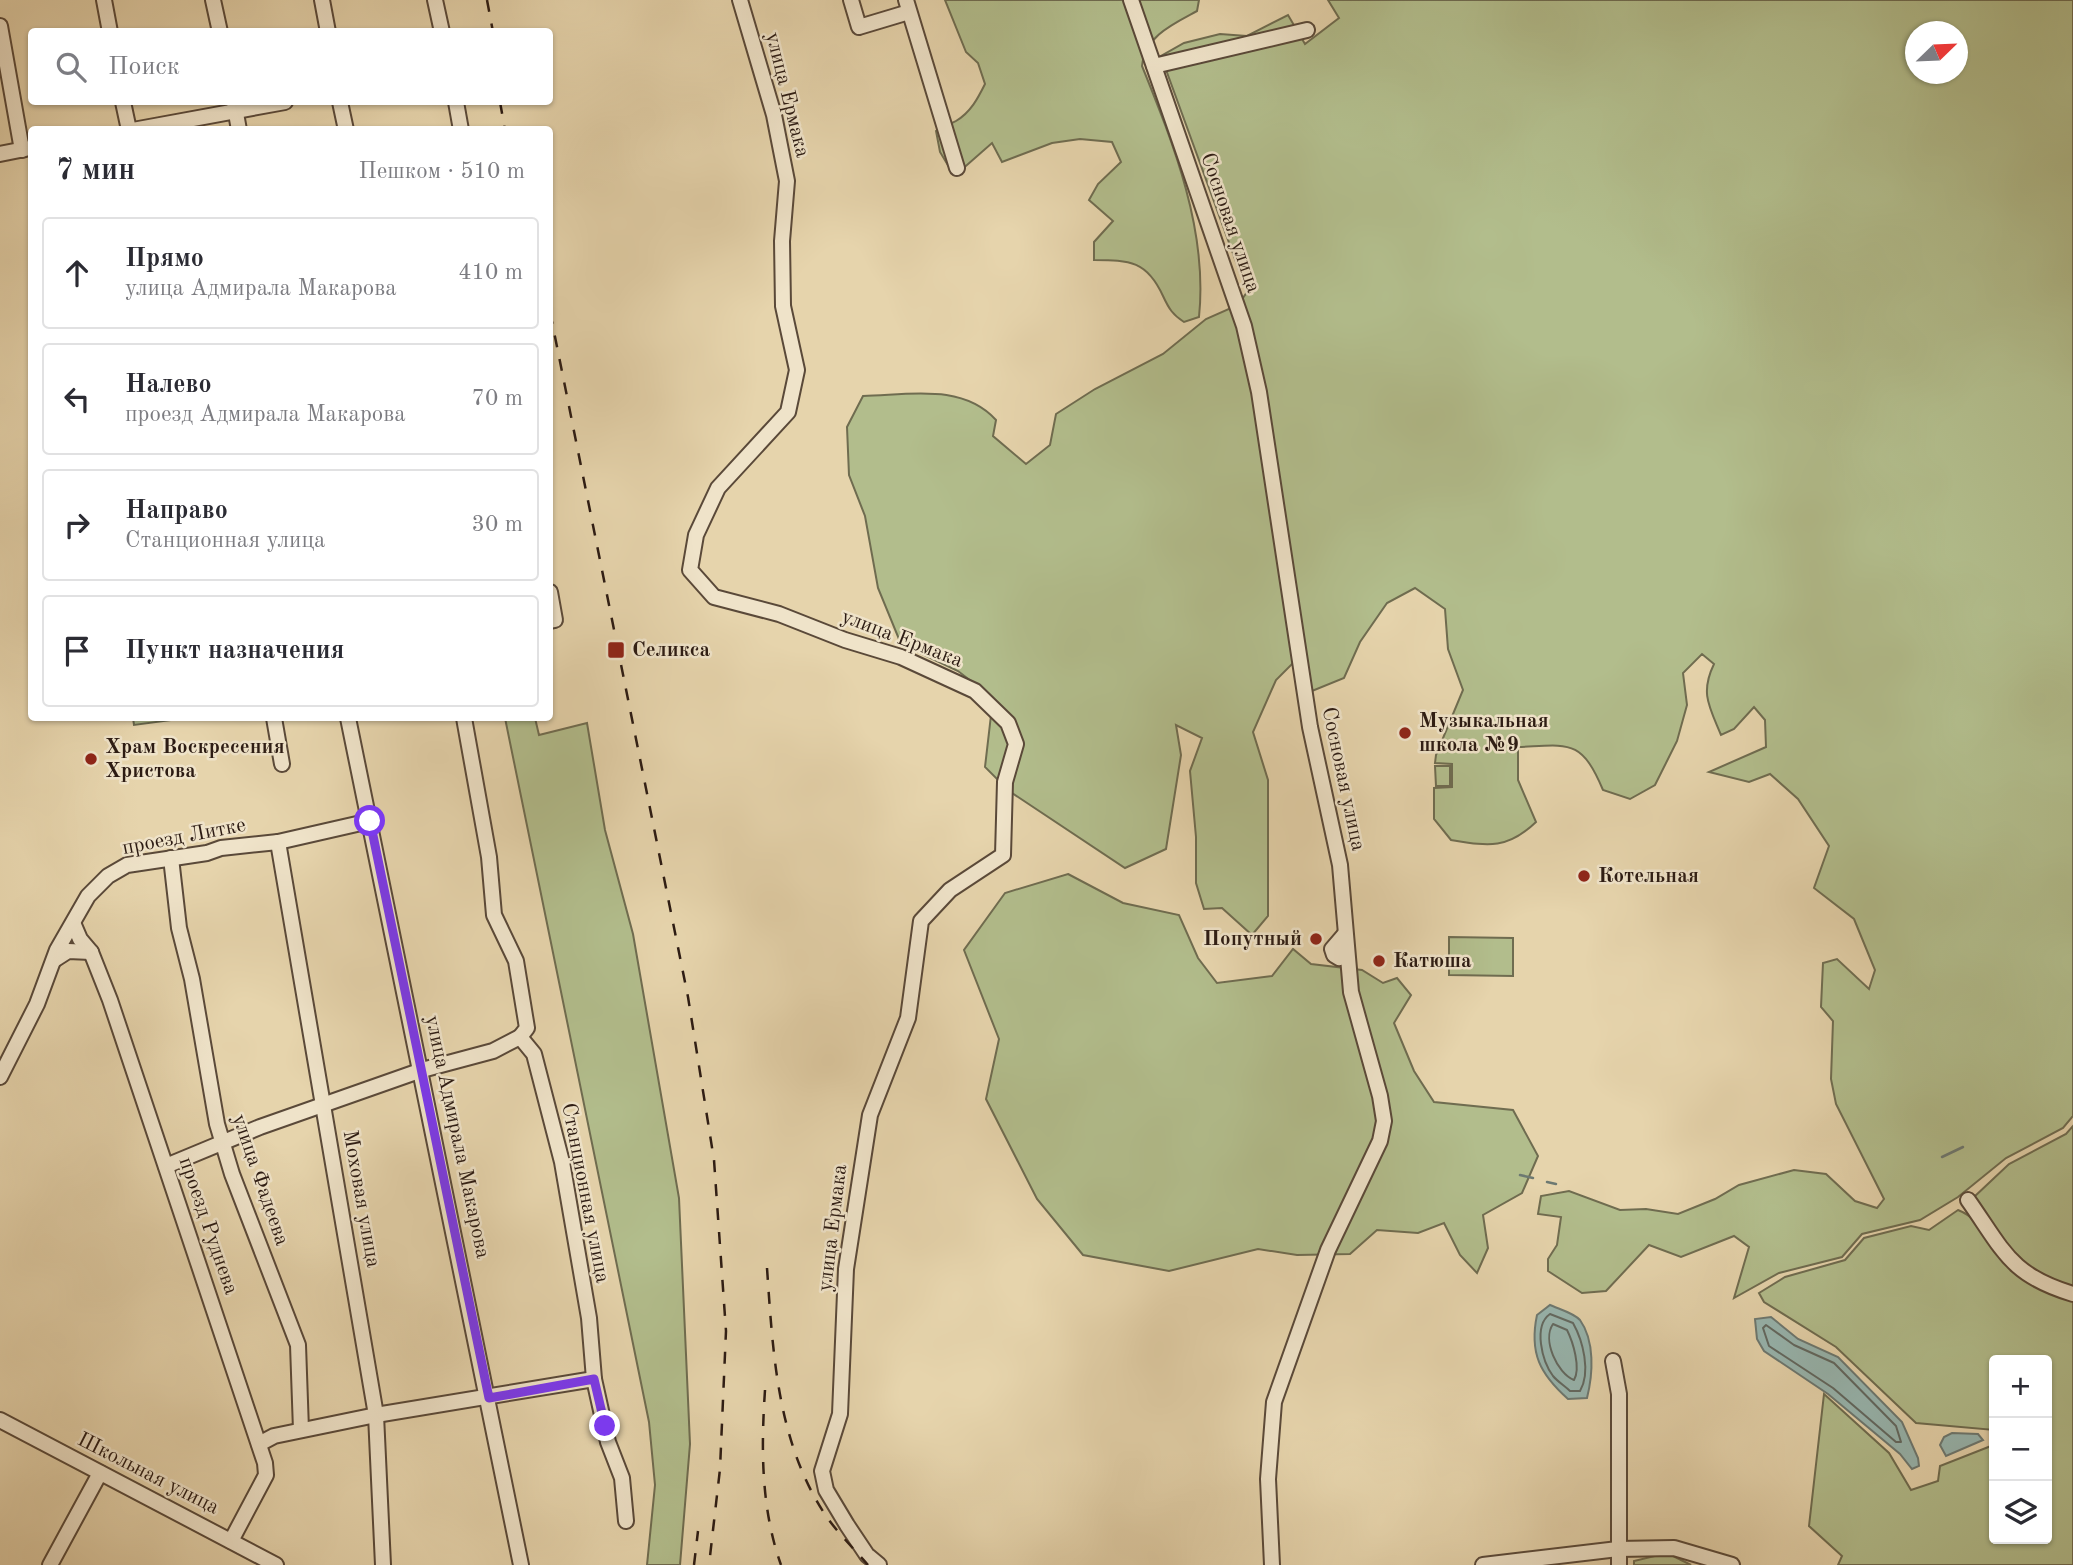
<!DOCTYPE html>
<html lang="ru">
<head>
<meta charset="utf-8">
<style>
	body { margin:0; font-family:"Old Standard TT",serif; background:#f2f2f3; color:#2b2b33 }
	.controls { position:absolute; right:21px; bottom:21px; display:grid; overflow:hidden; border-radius:7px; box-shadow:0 2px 5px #0004 }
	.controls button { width:63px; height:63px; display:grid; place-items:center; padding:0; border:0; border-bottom:2px solid #e1e1e2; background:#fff; color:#2b2b33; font:35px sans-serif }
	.compass { position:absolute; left:1905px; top:21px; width:63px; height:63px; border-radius:50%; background:#fff; box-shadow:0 2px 5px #0004; rotate:67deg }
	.stop { position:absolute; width:21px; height:21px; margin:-16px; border:5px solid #7c3aed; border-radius:50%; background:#fff }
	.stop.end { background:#7c3aed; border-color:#fff; box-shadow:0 2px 7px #0008 }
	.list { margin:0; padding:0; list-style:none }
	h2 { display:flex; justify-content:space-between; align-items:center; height:91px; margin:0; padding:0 28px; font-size:30px }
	h2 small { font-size:23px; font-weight:400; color:#7c7c81 }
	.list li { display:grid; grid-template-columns:46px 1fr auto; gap:21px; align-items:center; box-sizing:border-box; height:112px; margin:0 14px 14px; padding:0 14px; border:2px solid #e1e1e2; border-radius:7px }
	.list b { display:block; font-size:26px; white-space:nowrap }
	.list p { margin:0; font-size:23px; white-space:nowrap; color:#7c7c81 }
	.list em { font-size:23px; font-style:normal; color:#7c7c81 }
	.icon { flex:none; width:38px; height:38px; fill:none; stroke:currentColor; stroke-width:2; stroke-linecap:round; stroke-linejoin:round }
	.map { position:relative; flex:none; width:2073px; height:1565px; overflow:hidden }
	.search { position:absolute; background:#fff; box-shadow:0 2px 5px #0004; left:28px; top:28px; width:525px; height:77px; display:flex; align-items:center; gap:18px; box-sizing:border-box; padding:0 24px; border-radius:7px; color:#7c7c81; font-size:26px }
	.panel { position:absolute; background:#fff; box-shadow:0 2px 5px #0004; left:28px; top:126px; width:525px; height:595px; border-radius:7px }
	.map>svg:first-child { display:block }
</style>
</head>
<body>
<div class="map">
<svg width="2073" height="1565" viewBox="0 0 2073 1565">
	<rect width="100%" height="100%" fill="#e6d4ac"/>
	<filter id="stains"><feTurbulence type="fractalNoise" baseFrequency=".00286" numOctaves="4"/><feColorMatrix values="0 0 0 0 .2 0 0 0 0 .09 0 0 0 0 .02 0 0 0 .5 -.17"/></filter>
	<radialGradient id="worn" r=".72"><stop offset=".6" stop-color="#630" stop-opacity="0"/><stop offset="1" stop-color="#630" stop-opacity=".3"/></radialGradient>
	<g fill="#b2bd8c" stroke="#6f6c50" stroke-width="2" fill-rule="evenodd">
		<path d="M945,0h254l-2,11c-24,13 -52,25 -55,55 32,79 66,165 57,251l-15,5c-11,-7 -15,-13 -21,-26 -16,-35 -33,-36 -69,-36v-18l19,-21 -24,-21 9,-16 23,-22 -9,-20 -32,-3 -28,4 -50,19 -10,-19 -33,29h-7l-12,-20 -4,-21c7,-6 13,-6 20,-10 15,-9 22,-23 29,-37l-7,-21 -12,-11z"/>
		<path d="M1328,0h745v1116l-10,12 -57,30 -48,39 -38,23 -58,14 -20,23 -63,16 -45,25 15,-51 -15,-11 -53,21 -32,-12 -43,46 -24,2 -34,-22v-12l9,-14 4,-28 -23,-3 3,-18 28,-5 51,19 26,-1 32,5 37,-15 24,-14 55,-15 32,4 29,27 22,7 7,-9 -48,-95 -5,-25 2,-58 -12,-14 2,-44 14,-4 32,30 6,-19 -21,-51 -40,-31 15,-42 -31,-47 -28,-25 -21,8 -40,-10 57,-25 -1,-27 -11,-13 -20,22 -13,6c-12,-29 -21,-42 -7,-71l-12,-10 -19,19 4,32 -10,36 -22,44 -25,14 -27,-9c-22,-52 -34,-45 -85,-43v33l18,42c-29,28 -48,24 -85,18l-17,-21v-31l18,-1v-23l-17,-1 1,-8 27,-65 -15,-41 -3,-40 -30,-21 -28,15 -27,39 -16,36 -32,13 -19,-28 -17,17 -23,52 15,48v136l-16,19 -30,-27 -18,1 -8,-26v-46l-6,-66 12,-33 -26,-13 5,30 -15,94 -41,19 -116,-77 -24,-24 8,-69 -35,-27 -57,-27 -23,-56 -13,-72 -16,-41 -2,-48 16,-31c46,-1 99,-13 133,24l-3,16 33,28 24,-19 6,-31 39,-25 68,-35 43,-35 32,-14 9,-13 -86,-236 23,-13 36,-9 27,2 41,-21 17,29 34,-26zM1916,32h42v42h-42z"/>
		<path d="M133,718h53l-52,7z"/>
		<path d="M505,718h30l4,17 48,-12 18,107 28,104 46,264 11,246 -10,121h-33l8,-80 -6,-63z"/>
		<path d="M1435,766h15v20h-14z"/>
		<path d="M1068,874l55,29 56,12 19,43 19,25 55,-7 21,-27 18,15 51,6 21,13 14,-5 14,17 -17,28 20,48 20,31 79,8 25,46 -16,37 -39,22 5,33 -11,25 -17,-18 -16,-32 -26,10 -41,-3 -27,24 -53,1 -39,-6 -89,22 -86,-16 -46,-56 -51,-100 13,-60 -35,-89 41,-57z"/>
		<path d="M1449,937l64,1v38l-64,-1z"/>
		<path d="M2073,1126v163l-59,-29 -41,-62 36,-34 57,-30z"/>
		<path d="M1958,1210c26,10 33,37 52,56 17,17 41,27 63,35v264h-235l4,-9 -33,-30 15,-132 65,59 22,37 27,-9 2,-15 51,-20 3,3v90h53v-179h-53v70l-78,-7 -80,-76 -72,-45 -5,-9 26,-16 60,-17 19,-22 47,-12 18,4z"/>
		<path d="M1667,1553l24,12h-57v-4z"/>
	</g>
	<g fill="#98b7b1" stroke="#6d7972" stroke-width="2">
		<path d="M1550,1305c9,4 24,8 30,15 15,21 13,54 7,78l-19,1c-28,-25 -39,-46 -31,-84z"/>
		<path d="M1771,1317l27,22 40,18 64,65 16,36 1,8 -7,3 -12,-15 -72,-60 -64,-43 -7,-12 -2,-20z"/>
		<path d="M1952,1433l26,1 5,6 -37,16 -6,-11 4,-8z"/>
	</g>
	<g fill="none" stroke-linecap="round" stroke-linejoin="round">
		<g stroke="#626962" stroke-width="2">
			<path d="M1550,1314l23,9c10,18 18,49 7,68h-10c-5,-5 -12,-9 -17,-15 -11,-15 -20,-50 -3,-62z"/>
			<path d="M1553,1324l14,6c6,12 14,38 7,50 -17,-7 -32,-40 -21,-56z"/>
			<path d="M1766,1325l28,20 40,18 62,63 5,16h-5l-63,-54 -64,-42 -6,-18z"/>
		</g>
		<g stroke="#6d7972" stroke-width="2.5">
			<path d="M1942,1157l21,-10"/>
			<path d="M1520,1175l13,3"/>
			<path d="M1547,1182l9,2"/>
		</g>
		<defs>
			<g id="minor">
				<path d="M104,0l6,32"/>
				<path d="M213,0l7,32"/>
				<path d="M322,0l6,32"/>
				<path d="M435,0l7,32"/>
				<path d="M740,0l34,115 13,66 -5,60 1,65 14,64 -9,42 -70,76 -22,47 -6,35 24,27 65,17 66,26 56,17 74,34 33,32 8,21 -11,38 -2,73 -53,35 -29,31 -13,97 -38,97 -24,154 -6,145 -18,57 4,19 21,35 20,30 12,10"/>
				<path d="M851,0l8,27 50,-15"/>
				<path d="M906,0l51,168"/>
				<path d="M1131,0l113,326 15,66 51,335 30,138 11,127 29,104 4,25 -4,20 -52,109 -54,152 -6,77 4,86"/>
				<path d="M0,26l22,124"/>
				<path d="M1154,66l153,-36"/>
				<path d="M123,102l6,28"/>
				<path d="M234,102l5,28"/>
				<path d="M340,102l6,28"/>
				<path d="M456,102l5,28"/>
				<path d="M133,130l152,-28"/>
				<path d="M0,154l30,-6"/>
				<path d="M550,592l5,28 -5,1"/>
				<path d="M274,718l8,46"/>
				<path d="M348,718l173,847"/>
				<path d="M464,718l25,139 5,58 22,46 11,67 -7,9 14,17 28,108 27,156 5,61 14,63 14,36 4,43"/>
				<path d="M278,842l98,573 7,150"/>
				<path d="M171,858l8,70 13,51 25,145 15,50 66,171 3,85"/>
				<path d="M74,925l6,14 11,13 19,48 155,463 1,12 -35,66"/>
				<path d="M1344,935l-12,14 2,6 5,3 7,-7"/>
				<path d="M54,960l14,-9 23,1"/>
				<path d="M0,1077l37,-73 20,-54 31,-54 20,-20 19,-11 80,-12 14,-5 57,-6 92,-21"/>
				<path d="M166,1166l94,-39 162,-57 71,-19 27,-14"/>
				<path d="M1968,1200c36,51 42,75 105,94"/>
				<path d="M1613,1361l6,33v171"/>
				<path d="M0,1420l276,145"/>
				<path d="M259,1444l15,-8 102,-21 218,-36"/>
				<path d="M50,1565l50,-92"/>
				<path d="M1483,1565l135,-16 56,-1 58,17"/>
			</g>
		</defs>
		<use href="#minor" stroke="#5a4939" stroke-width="18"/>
		<use href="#minor" stroke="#efe3c9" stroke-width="14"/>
		<g stroke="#2c1b13" stroke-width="2.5" stroke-dasharray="12 12" stroke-linecap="butt">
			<path d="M487,0l6,32"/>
			<path d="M500,102l5,28"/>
			<path d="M550,312l138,685 26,163 12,171 -6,138 -11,96"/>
			<path d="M767,1268c6,86 10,174 59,248 12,17 28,33 42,49"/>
			<path d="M765,1390c-4,59 -4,119 16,175"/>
			<path d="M694,1565l4,-34"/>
		</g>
	</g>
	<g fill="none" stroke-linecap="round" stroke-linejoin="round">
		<path stroke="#7c3aed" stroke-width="9" d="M370,821l119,577 105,-19 11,47"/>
	</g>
	<g fill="#8f2418" stroke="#efe3c9" stroke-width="2.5">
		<rect x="607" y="641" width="18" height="18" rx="3.5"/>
		<circle cx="1405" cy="733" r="7"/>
		<circle cx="91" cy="759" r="7"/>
		<circle cx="1584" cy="876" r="7"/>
		<circle cx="1316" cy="939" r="7"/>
		<circle cx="1379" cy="961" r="7"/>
	</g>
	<g text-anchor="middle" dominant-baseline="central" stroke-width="5" stroke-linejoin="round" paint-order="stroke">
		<g font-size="21" fill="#2c1b13" stroke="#efe3c9">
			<text transform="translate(787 95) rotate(76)">улица Ермака</text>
			<text transform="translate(1230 223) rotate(71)">Сосновая улица</text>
			<text transform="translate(902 639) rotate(21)">улица Ермака</text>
			<text transform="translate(1343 779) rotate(78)">Сосновая улица</text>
			<text transform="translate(184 837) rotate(-11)">проезд Литке</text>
			<text transform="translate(457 1137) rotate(78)">улица Адмирала Макарова</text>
			<text transform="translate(260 1180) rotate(71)">улица Фадеева</text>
			<text transform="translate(585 1193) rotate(79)">Станционная улица</text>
			<text transform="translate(361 1199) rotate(80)">Моховая улица</text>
			<text transform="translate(208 1226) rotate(71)">проезд Руднева</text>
			<text transform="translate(833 1228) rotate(-83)">улица Ермака</text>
			<text transform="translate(148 1474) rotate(27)">Школьная улица</text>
		</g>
		<g font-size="21" font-weight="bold" fill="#2c1b13" stroke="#efe3c9" text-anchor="start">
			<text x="632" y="650">Селикса</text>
			<text x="1419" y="721">Музыкальная<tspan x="1419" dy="24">школа №9</tspan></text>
			<text x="105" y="747">Храм Воскресения<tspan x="105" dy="24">Христова</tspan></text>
			<text x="1598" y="876">Котельная</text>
			<text x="1302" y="939" text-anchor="end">Попутный</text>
			<text x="1393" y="961">Катюша</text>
		</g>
	</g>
	<rect width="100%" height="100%" filter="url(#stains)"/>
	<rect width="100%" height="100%" fill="url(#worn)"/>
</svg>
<div class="controls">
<button>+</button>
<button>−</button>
<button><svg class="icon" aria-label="layers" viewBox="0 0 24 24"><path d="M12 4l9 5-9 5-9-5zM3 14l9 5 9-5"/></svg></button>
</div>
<svg class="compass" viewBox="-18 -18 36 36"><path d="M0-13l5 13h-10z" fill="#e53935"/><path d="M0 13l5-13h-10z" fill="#7c7c81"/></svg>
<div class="stop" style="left:370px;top:821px"></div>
<div class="stop end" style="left:605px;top:1426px"></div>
<div class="search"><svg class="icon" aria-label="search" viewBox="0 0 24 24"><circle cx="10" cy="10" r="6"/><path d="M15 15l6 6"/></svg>Поиск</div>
<section class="panel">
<h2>7 мин<small>Пешком · 510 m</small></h2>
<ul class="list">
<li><svg class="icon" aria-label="ahead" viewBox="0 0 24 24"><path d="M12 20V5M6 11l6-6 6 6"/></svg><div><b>Прямо</b><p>улица Адмирала Макарова</p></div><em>410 m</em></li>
<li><svg class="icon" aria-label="left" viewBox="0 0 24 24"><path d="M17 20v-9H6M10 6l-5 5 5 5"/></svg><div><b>Налево</b><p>проезд Адмирала Макарова</p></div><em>70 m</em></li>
<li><svg class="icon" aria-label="right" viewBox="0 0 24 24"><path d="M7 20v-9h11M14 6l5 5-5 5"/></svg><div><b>Направо</b><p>Станционная улица</p></div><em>30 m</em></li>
<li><svg class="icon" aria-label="arrive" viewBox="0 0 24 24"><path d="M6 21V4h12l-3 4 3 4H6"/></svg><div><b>Пункт назначения</b></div></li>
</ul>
</section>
</div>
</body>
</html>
